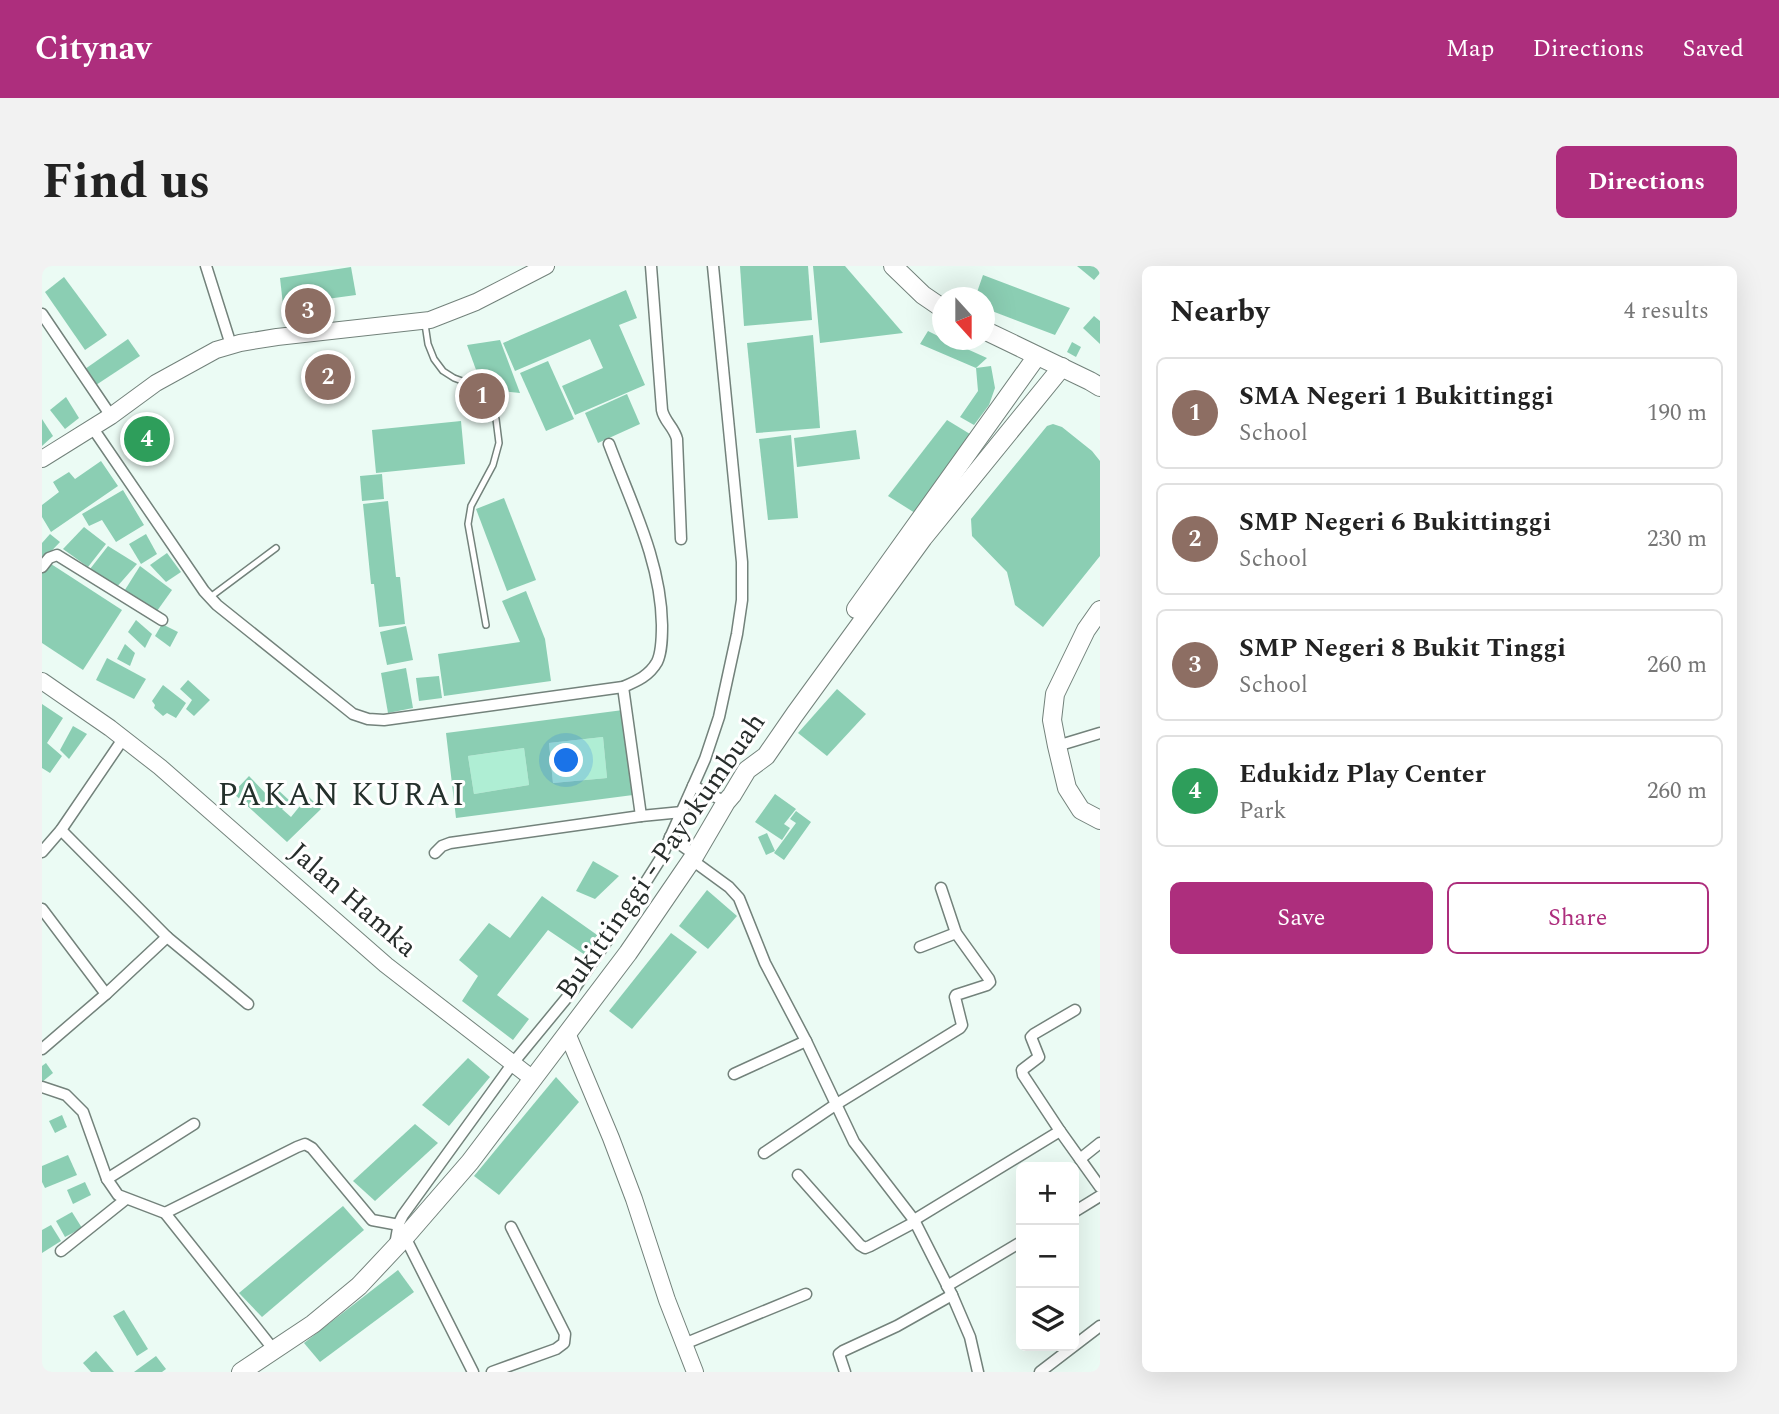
<!DOCTYPE html>
<html lang="en">
<head>
<meta charset="utf-8">
<style>
	body { margin:0; font-family:Spectral,serif; background:#f2f2f2; color:#222 }
	.controls { position:absolute; right:21px; bottom:21px; display:grid; overflow:hidden; border-radius:10px; box-shadow:0 7px 28px #0002 }
	.controls button { width:63px; height:63px; display:grid; place-items:center; padding:0; border:0; border-bottom:2px solid #e0e0e0; background:#fff; color:#222; font:35px sans-serif }
	.compass { position:absolute; left:890px; top:21px; width:63px; height:63px; border-radius:50%; background:#fff; box-shadow:0 7px 28px #0002; rotate:159deg }
	.you { position:absolute; left:525px; top:495px; width:24px; height:24px; margin:-18px; border:5px solid #fff; border-radius:50%; background:#1a73e8; box-shadow:0 0 0 10px #1a73e833 }
	.badge { display:grid; place-items:center; width:46px; height:46px; border-radius:50%; background:#ad2e7d; color:#fff; font-size:23px; font-weight:700 }
	.pin { position:absolute; translate:-50% -50%; border:4px solid #fff; box-shadow:0 2px 7px #0006 }
	.list { margin:0; padding:0; list-style:none }
	h2 { display:flex; justify-content:space-between; align-items:center; height:91px; margin:0; padding:0 28px; font-size:30px }
	h2 small { font-size:23px; font-weight:400; color:#767676 }
	.list li { display:grid; grid-template-columns:46px 1fr auto; gap:21px; align-items:center; box-sizing:border-box; height:112px; margin:0 14px 14px; padding:0 14px; border:2px solid #e0e0e0; border-radius:10px }
	.list b { display:block; font-size:26px; white-space:nowrap }
	.list p { margin:0; font-size:23px; white-space:nowrap; color:#767676 }
	.list em { font-size:23px; font-style:normal; color:#767676 }
	.actions { display:flex; gap:14px; padding:21px 28px }
	.actions a { flex:1; padding:16px 0; border:2px solid #ad2e7d; border-radius:10px; text-align:center; font-size:24px; color:#ad2e7d }
	.actions .main { background:#ad2e7d; color:#fff }
	.icon { flex:none; width:38px; height:38px; fill:none; stroke:currentColor; stroke-width:2; stroke-linecap:round; stroke-linejoin:round }
	.map { position:relative; flex:none; width:1058px; height:1106px; overflow:hidden; border-radius:10px }
	header { display:flex; align-items:center; gap:42px; box-sizing:border-box; height:98px; padding:0 35px; background:#ad2e7d; color:#fff }
	header strong { font-size:33px }
	nav { display:flex; gap:38px; margin-inline-start:auto; font-size:24px }
	.intro { display:flex; align-items:center; justify-content:space-between; box-sizing:border-box; height:168px; padding:0 42px }
	h1 { margin:0; font-size:49px }
	.button { padding:18px 32px; border-radius:10px; background:#ad2e7d; color:#fff; font-size:24px; font-weight:700 }
	main { display:flex; gap:42px; padding:0 42px }
	aside { flex:1; background:#fff; border-radius:10px; box-shadow:0 7px 28px #0002 }
	.map>svg:first-child { display:block }
</style>
</head>
<body>
<header>
<strong>Citynav</strong>
<nav><a>Map</a><a>Directions</a><a>Saved</a></nav>
</header>
<div class="intro"><h1>Find us</h1><a class="button">Directions</a></div>
<main>
<div class="map">
<svg width="1058" height="1106" viewBox="0 0 1058 1106">
	<rect width="100%" height="100%" fill="#ebfbf4"/>
	<g fill="#afeed4">
		<path d="M561,471l4,41 -54,5 -4,-40z"/>
		<path d="M482,482l5,37 -55,9 -6,-38z"/>
	</g>
	<g fill="#8bceb3" fill-rule="evenodd">
		<path d="M698,0h68l4,54 -68,6z"/>
		<path d="M771,0h32l58,67 -83,10z"/>
		<path d="M1035,0h19l4,4v3l-6,7z"/>
		<path d="M309,1l5,28 -73,10 -3,-27z"/>
		<path d="M941,9l87,33 -15,27 -71,-27v-10h-9z"/>
		<path d="M22,11l43,58 -22,15 -40,-58z"/>
		<path d="M584,24l11,28 -18,7 26,60 -70,30 -13,-29 41,-18 -13,-29 -75,32 -12,-28z"/>
		<path d="M1052,50l6,5v23l-17,-16z"/>
		<path d="M886,65l14,7v2h5l40,18 -11,10 -56,-24z"/>
		<path d="M771,69l7,93 -64,5 -9,-90z"/>
		<path d="M86,73l12,17 -44,29 -11,-16z"/>
		<path d="M458,74l20,53 -37,-4 -16,-44z"/>
		<path d="M1030,76l9,5 -5,10 -9,-5z"/>
		<path d="M506,95l26,58 -28,12 -26,-58z"/>
		<path d="M949,100l4,22 -6,17 -15,20 -14,-8 18,-26 -2,-23z"/>
		<path d="M585,128l13,30 -42,19 -13,-30z"/>
		<path d="M24,131l13,21 -14,11 -15,-19z"/>
		<path d="M0,153l11,17 -11,10z"/>
		<path d="M905,154l23,14 -55,79 -27,-17z"/>
		<path d="M419,155l4,43 -89,9 -4,-43z"/>
		<path d="M1011,158l9,3 30,24 8,10v95l-57,71 -28,-22 -8,-33 -35,-36 -1,-17 76,-93z"/>
		<path d="M814,164l4,29 -63,8 -3,-29z"/>
		<path d="M749,169l7,83 -30,2 -9,-81z"/>
		<path d="M59,195l17,25 -67,46 -9,-15v-12l17,-13 -6,-10 16,-10 6,7z"/>
		<path d="M340,208l2,25 -22,2 -2,-25z"/>
		<path d="M81,224l21,35 -28,17 -14,-22 -13,6 -7,-12z"/>
		<path d="M462,232l32,82 -29,11 -31,-82z"/>
		<path d="M346,235l8,76h4l5,47 -26,3 -5,-43h-3l-8,-80z"/>
		<path d="M42,261l22,17 -18,23 -25,-18z"/>
		<path d="M8,268l10,8 -18,19v-18z"/>
		<path d="M104,268l11,20 -16,10 -12,-20z"/>
		<path d="M66,280l29,18 -22,25 -25,-20z"/>
		<path d="M125,287l14,19 -15,10 -16,-17z"/>
		<path d="M6,296l74,48 -39,60 -41,-27v-71z"/>
		<path d="M98,300l32,24 -15,21 -34,-18z"/>
		<path d="M484,325l19,48 6,42 -107,15 -6,-42 82,-12 -18,-41z"/>
		<path d="M94,354l16,14 -7,14 -17,-16z"/>
		<path d="M120,358l16,8 -8,15 -15,-11z"/>
		<path d="M364,360l7,34 -26,5 -7,-33z"/>
		<path d="M83,378l10,9 -5,13 -13,-7z"/>
		<path d="M65,392l39,21 -12,20 -38,-19z"/>
		<path d="M364,402l7,40 -25,5 -7,-40z"/>
		<path d="M397,410l3,22 -23,3 -3,-23z"/>
		<path d="M146,414l22,20 -16,16 -8,-7 6,-9 -12,-11z"/>
		<path d="M121,419l23,18 -10,15 -9,-5 -4,3 -9,-8 1,-3 -3,-4z"/>
		<path d="M795,423l29,25 -39,42 -29,-23z"/>
		<path d="M0,438l21,14 -16,25 15,13 -12,17 -8,-5z"/>
		<path d="M581,444l10,85 -177,23 -10,-85zM561,471l4,41 -54,5 -4,-40zM482,482l5,37 -55,9 -6,-38z"/>
		<path d="M31,460l14,8 -18,25 -9,-9z"/>
		<path d="M207,510l20,21 8,-8 13,12 -8,8 9,8 17,-21 13,13 -34,33 -54,-49z"/>
		<path d="M733,528l21,15 -12,15 6,4 -8,12 -27,-18z"/>
		<path d="M754,545l15,11 -27,38 -10,-7 22,-30 -6,-4z"/>
		<path d="M725,567l8,18 -9,4 -8,-18z"/>
		<path d="M551,595l26,15 -24,23 -19,-8z"/>
		<path d="M665,624l30,26 -29,33 -29,-23z"/>
		<path d="M500,630l58,41 -15,18 -37,-25 -51,65 32,24 -16,21 -51,-39 16,-25 -19,-16 30,-37 21,15z"/>
		<path d="M629,667l26,19 -65,77 -23,-18z"/>
		<path d="M426,792l22,19 -41,49 -27,-21z"/>
		<path d="M4,797l7,10 -11,9v-16z"/>
		<path d="M514,811l23,25 -80,93 -25,-19z"/>
		<path d="M20,849l5,12 -12,6 -6,-12z"/>
		<path d="M373,858l23,19 -63,58 -22,-20z"/>
		<path d="M26,889l9,20 -32,13 -3,-6v-16z"/>
		<path d="M43,916l6,13 -18,9 -6,-14z"/>
		<path d="M301,940l21,24 -102,87 -23,-24z"/>
		<path d="M30,946l10,16 -17,9 -9,-16z"/>
		<path d="M9,959l10,16 -19,12v-23z"/>
		<path d="M356,1004l16,22 -94,70 -16,-19z"/>
		<path d="M82,1044l24,39 -11,7 -24,-40z"/>
		<path d="M54,1085l18,21h-23l-8,-9z"/>
		<path d="M114,1090l10,13 -4,3h-28z"/>
	</g>
	<g fill="none" stroke-linecap="round" stroke-linejoin="round">
		<defs>
			<g id="lane">
				<path d="M383,58l3,20 6,15 9,12 11,7 19,7 10,9 13,25 3,24 -6,22 -22,41 -3,18 18,101"/>
				<path d="M167,332l67,-50"/>
			</g>
			<g id="street">
				<path d="M164,0l25,79"/>
				<path d="M609,0l11,144c2,11 12,17 15,29l4,100"/>
				<path d="M0,48l69,102"/>
				<path d="M50,161l112,164 13,14 136,109 15,5 16,1 239,-33c14,-6 26,-11 34,-25 5,-10 5,-26 5,-37 -1,-64 -31,-122 -53,-181"/>
				<path d="M0,301l7,-9 8,-3 105,65"/>
				<path d="M581,421l18,129"/>
				<path d="M1015,480l43,-13"/>
				<path d="M651,520l33,16"/>
				<path d="M19,564l106,107 81,67"/>
				<path d="M628,571l25,18"/>
				<path d="M0,586l19,-22 62,-91"/>
				<path d="M393,587l7,-7 8,-3 191,-27 41,-4"/>
				<path d="M650,594l37,27 10,11 26,65 41,78 48,101 60,78 146,-89 40,56"/>
				<path d="M0,643l64,85"/>
				<path d="M878,681l36,-14"/>
				<path d="M0,783l64,-55 61,-57"/>
				<path d="M692,808l72,-33"/>
				<path d="M0,821l24,8 17,17 24,67 11,16 47,18 109,137"/>
				<path d="M1018,865l-37,-56 -1,-5 17,-13 -8,-20 3,-3 41,-24"/>
				<path d="M722,887l71,-48 125,-77 2,-3 -7,-28 1,-2 31,-10 3,-3 -1,-3 -33,-46 -15,-45"/>
				<path d="M1038,893l20,-16"/>
				<path d="M756,909l62,70 5,3 5,-2 45,-24"/>
				<path d="M65,913l87,-55"/>
				<path d="M1032,946l26,-16"/>
				<path d="M123,947l132,-66 8,-3 7,4 60,72 27,5"/>
				<path d="M872,954l38,75 18,42 8,35"/>
				<path d="M363,971l68,135"/>
				<path d="M353,979l4,-22 4,-8 110,-152 61,-74 54,-79 33,-52 44,-99 14,-42 18,-83 5,-34v-38l-29,-296"/>
				<path d="M19,985l65,-52"/>
				<path d="M905,1020l74,-44"/>
				<path d="M642,1078l122,-50"/>
				<path d="M450,1106l64,-23 8,-6 1,-9 -54,-107"/>
				<path d="M803,1106l-6,-18 4,-3 54,-25 55,-31"/>
				<path d="M998,1106l60,-46"/>
			</g>
			<g id="secondary">
				<path d="M0,193l69,-43 45,-33 60,-33 24,-7 37,-6 153,-17 46,-18 70,-36"/>
				<path d="M0,415l68,47 50,39 226,198 147,114"/>
				<path d="M525,767l44,105 23,61 33,101 28,72"/>
			</g>
			<g id="primary">
				<path d="M851,0l30,29 19,13"/>
				<path d="M942,64l106,51 10,6"/>
				<path d="M814,343l181,-253"/>
				<path d="M1058,344l-14,20 -31,64 -3,26 5,26 10,42 14,22 19,10"/>
				<path d="M199,1106l72,-48 46,-38 46,-49 65,-75 158,-209 67,-98 31,-53 6,-7 15,-25 19,-14 29,-42 128,-176 139,-171"/>
			</g>
		</defs>
		<use href="#lane" stroke="#73827b" stroke-width="8"/>
		<use href="#street" stroke="#73827b" stroke-width="13"/>
		<use href="#secondary" stroke="#73827b" stroke-width="18"/>
		<use href="#primary" stroke="#73827b" stroke-width="20"/>
		<use href="#lane" stroke="#fff" stroke-width="5"/>
		<use href="#street" stroke="#fff" stroke-width="10"/>
		<use href="#secondary" stroke="#fff" stroke-width="16"/>
		<use href="#primary" stroke="#fff" stroke-width="18"/>
	</g>
	<g text-anchor="middle" dominant-baseline="central" stroke-width="6" stroke-linejoin="round" paint-order="stroke">
		<g font-size="28" fill="#272d2b" stroke="#fff">
			<text transform="translate(619 590) rotate(-55)">Bukittinggi - Payokumbuah</text>
			<text transform="translate(311 634) rotate(41)">Jalan Hamka</text>
		</g>
		<g font-size="32" letter-spacing="2" fill="#24312c" stroke="#fff">
			<text x="300" y="529">PAKAN KURAI</text>
		</g>
	</g>
</svg>
<div class="controls">
<button>+</button>
<button>−</button>
<button><svg class="icon" aria-label="layers" viewBox="0 0 24 24"><path d="M12 4l9 5-9 5-9-5zM3 14l9 5 9-5"/></svg></button>
</div>
<svg class="compass" viewBox="-18 -18 36 36"><path d="M0-13l5 13h-10z" fill="#e53935"/><path d="M0 13l5-13h-10z" fill="#767676"/></svg>
<div class="you"></div>
<div class="pin badge" style="left:440px;top:130px;background:#8d6e63">1</div>
<div class="pin badge" style="left:286px;top:111px;background:#8d6e63">2</div>
<div class="pin badge" style="left:266px;top:45px;background:#8d6e63">3</div>
<div class="pin badge" style="left:105px;top:173px;background:#2e9e5b">4</div>
</div>
<aside>
<h2>Nearby<small>4 results</small></h2>
<ul class="list">
<li><span class="badge" style="background:#8d6e63">1</span><div><b>SMA Negeri 1 Bukittinggi</b><p>School</p></div><em>190 m</em></li>
<li><span class="badge" style="background:#8d6e63">2</span><div><b>SMP Negeri 6 Bukittinggi</b><p>School</p></div><em>230 m</em></li>
<li><span class="badge" style="background:#8d6e63">3</span><div><b>SMP Negeri 8 Bukit Tinggi</b><p>School</p></div><em>260 m</em></li>
<li><span class="badge" style="background:#2e9e5b">4</span><div><b>Edukidz Play Center</b><p>Park</p></div><em>260 m</em></li>
</ul>
<div class="actions"><a class="main">Save</a><a>Share</a></div>
</aside>
</main>
</body>
</html>
